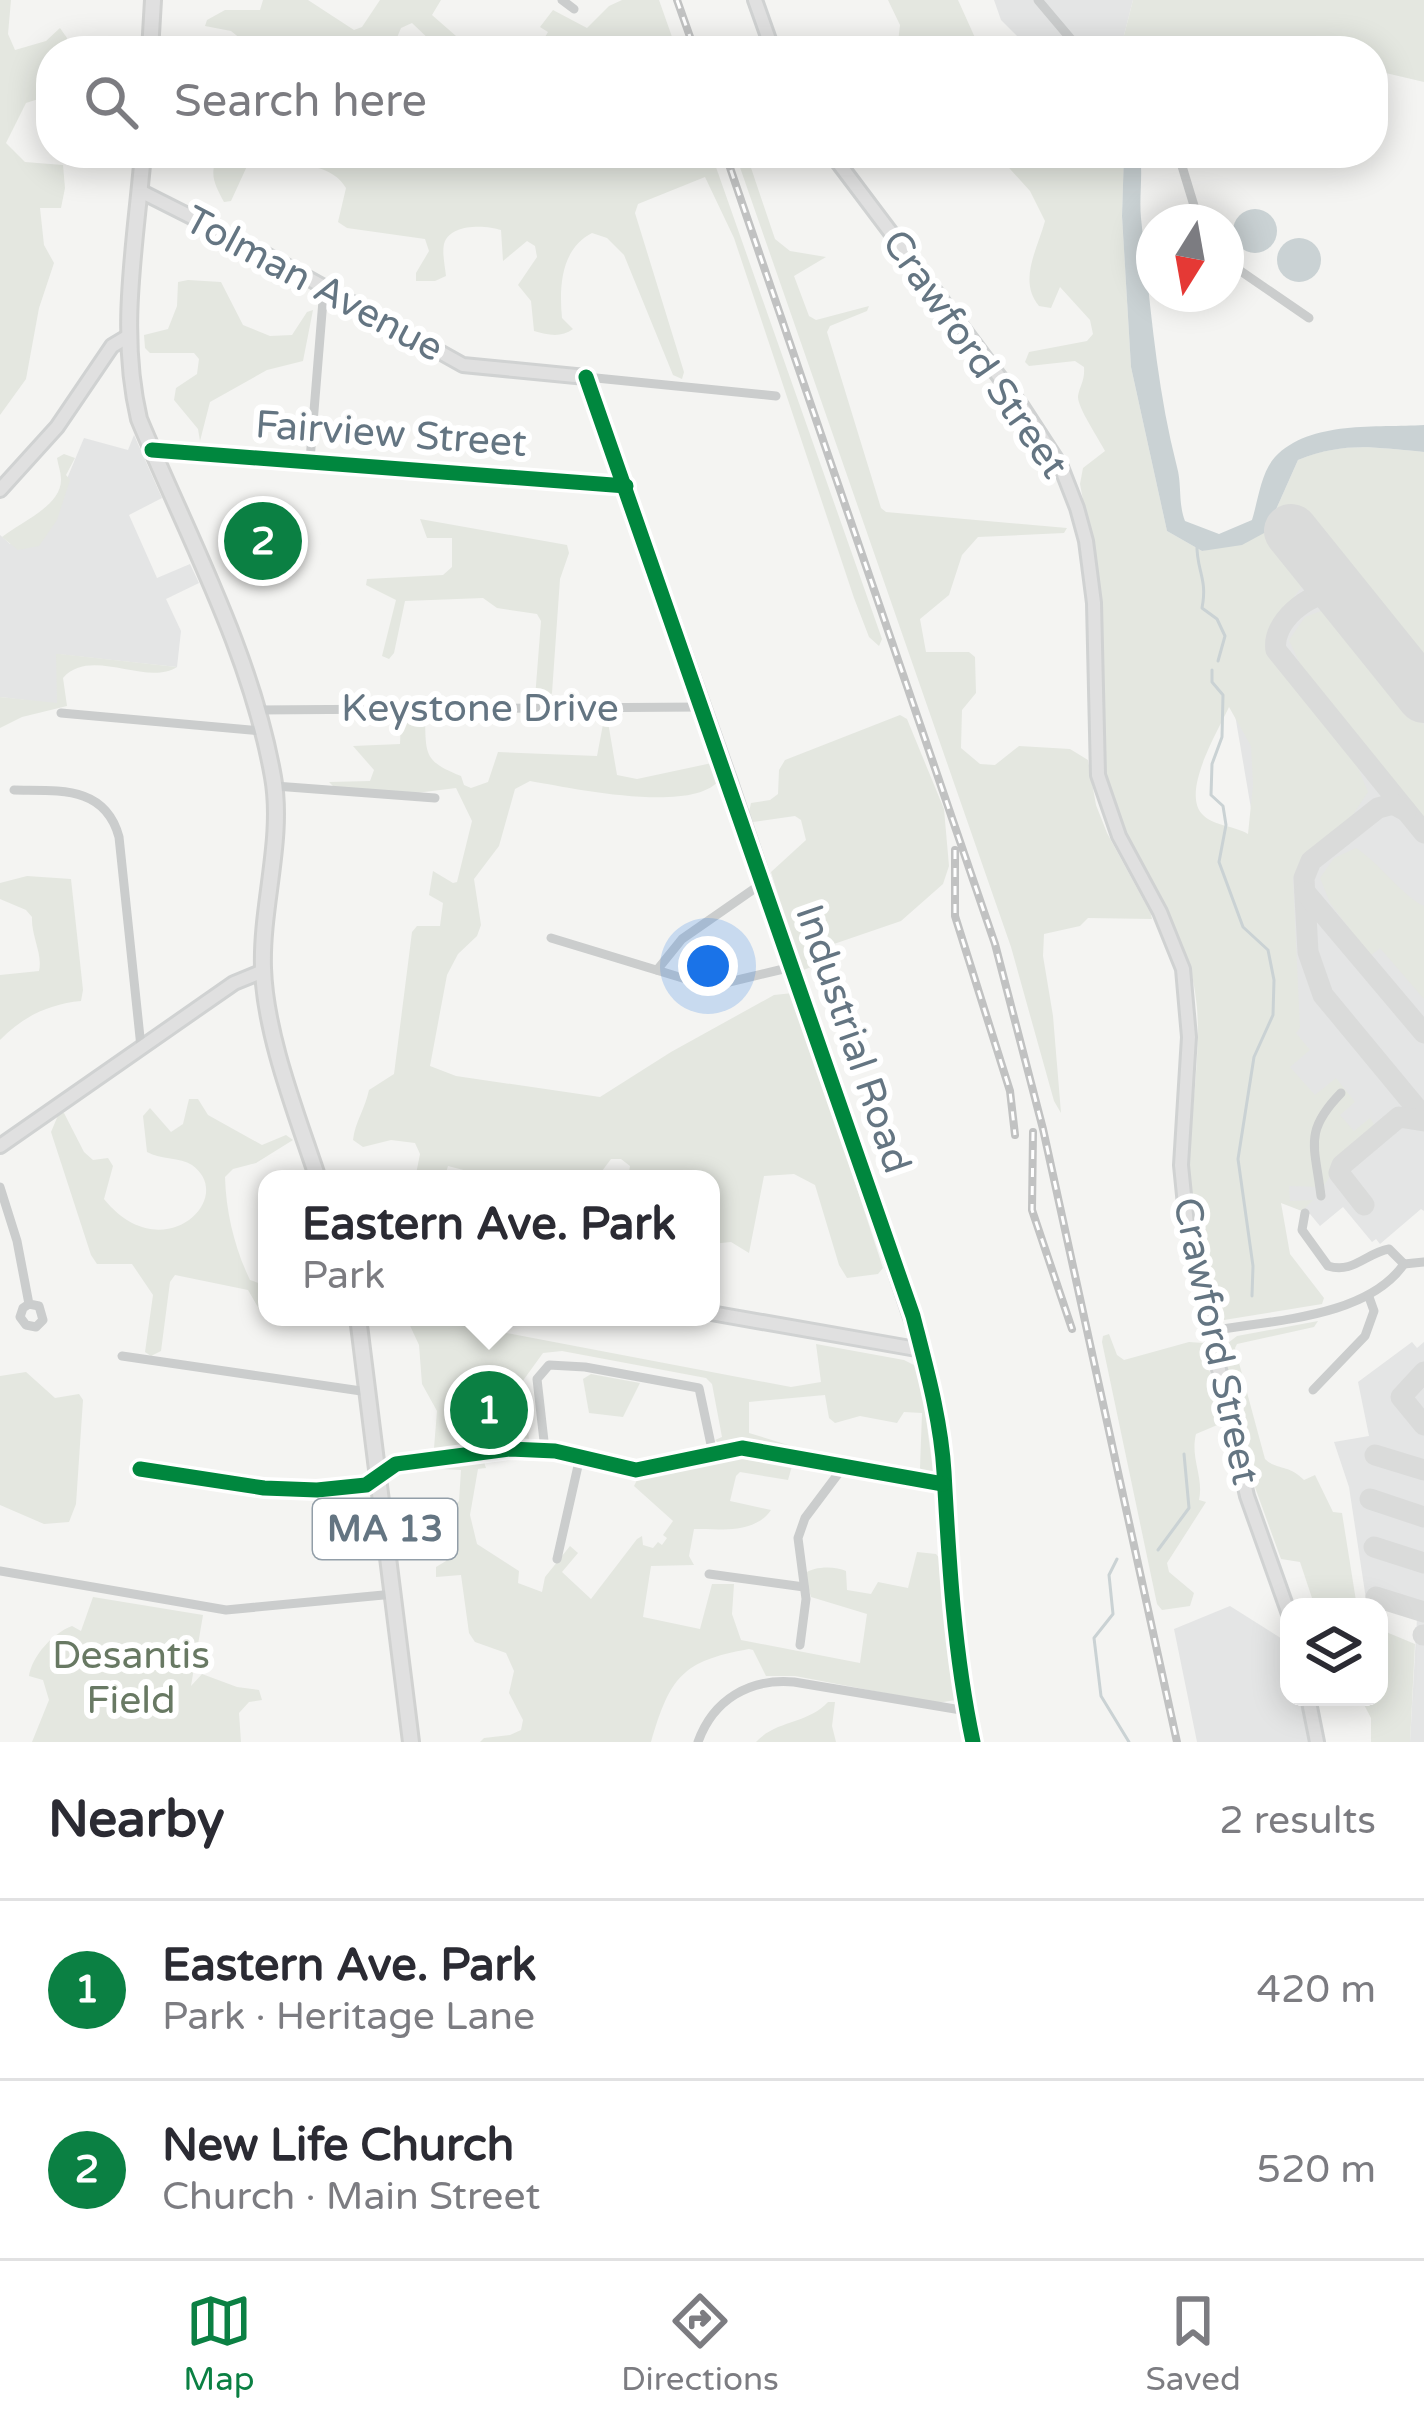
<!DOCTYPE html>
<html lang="en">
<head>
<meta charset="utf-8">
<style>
	body { margin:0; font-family:"Varela Round",sans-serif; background:#f2f2f3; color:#2b2b33 }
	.controls { position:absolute; right:36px; bottom:36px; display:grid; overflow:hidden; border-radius:24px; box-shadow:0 6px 30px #0003 }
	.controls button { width:108px; height:108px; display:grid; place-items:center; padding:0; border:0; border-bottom:3px solid #e1e1e2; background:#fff; color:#2b2b33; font:60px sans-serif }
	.compass { position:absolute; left:1136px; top:204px; width:108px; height:108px; border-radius:50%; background:#fff; box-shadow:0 6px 30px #0003; rotate:191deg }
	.you { position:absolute; left:708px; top:966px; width:42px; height:42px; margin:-30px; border:9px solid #fff; border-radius:50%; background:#1a73e8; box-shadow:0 0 0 18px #1a73e833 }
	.badge { display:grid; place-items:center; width:78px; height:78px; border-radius:50%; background:#0b8043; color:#fff; font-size:39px; font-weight:700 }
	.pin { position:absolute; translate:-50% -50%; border:6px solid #fff; box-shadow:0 3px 12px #0006 }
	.popup { position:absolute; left:258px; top:1170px; width:462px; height:156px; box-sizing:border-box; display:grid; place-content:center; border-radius:24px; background:#fff; filter:drop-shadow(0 3px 9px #0005); font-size:39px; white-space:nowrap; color:#7c7c81 }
	.popup b { font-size:45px; color:#2b2b33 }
	.popup::after { content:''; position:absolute; left:50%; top:100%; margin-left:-24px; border:24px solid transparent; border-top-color:#fff }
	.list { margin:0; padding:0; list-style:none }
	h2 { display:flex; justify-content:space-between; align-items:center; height:156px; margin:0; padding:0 48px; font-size:51px }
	h2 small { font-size:39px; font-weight:400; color:#7c7c81 }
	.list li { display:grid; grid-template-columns:78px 1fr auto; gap:36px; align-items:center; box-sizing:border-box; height:180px; padding:0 48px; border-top:3px solid #e1e1e2 }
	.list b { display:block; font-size:45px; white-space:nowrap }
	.list p { margin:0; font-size:39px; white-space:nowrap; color:#7c7c81 }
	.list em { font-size:39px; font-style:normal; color:#7c7c81 }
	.icon { flex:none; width:66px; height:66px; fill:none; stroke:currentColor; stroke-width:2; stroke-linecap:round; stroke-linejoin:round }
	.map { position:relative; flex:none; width:1424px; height:1742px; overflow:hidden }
	.search { position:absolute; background:#fff; box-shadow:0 6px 30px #0003; left:36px; right:36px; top:36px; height:132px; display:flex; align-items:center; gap:30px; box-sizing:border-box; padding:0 42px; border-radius:48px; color:#7c7c81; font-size:45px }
	.sheet { height:516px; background:#fff }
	nav { display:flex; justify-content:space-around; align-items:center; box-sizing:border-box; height:168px; border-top:3px solid #e1e1e2; background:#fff; font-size:33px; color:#7c7c81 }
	nav a { display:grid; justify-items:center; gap:6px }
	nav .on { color:#0b8043 }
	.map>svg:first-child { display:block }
</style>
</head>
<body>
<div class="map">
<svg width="1424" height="1742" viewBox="0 0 1424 1742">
	<rect width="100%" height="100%" fill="#f4f4f2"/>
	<g fill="#e4e5e5">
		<path d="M994,0h139l-13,51h-88l-31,-31z"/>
		<path d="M134,435l28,63 -33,17 28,63 33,-14 9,19 -33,16 15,32 -4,36 -120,-13v50l-57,-7v-162l10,9 33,-8 41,-98 44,12z"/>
		<path d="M1333,518l91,101v592l-3,-2 -41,35 -4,-5 -4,3 -29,-35 -23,19 -10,-12 -29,-12 -10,-276 -46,-270 14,-103 58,-34z"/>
		<path d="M1412,1342l5,6 7,-6v400h-14l7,-124 -45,-13 -6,-6 -17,-112 -15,-45 35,-6 -11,-54z"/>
		<path d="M1230,1606l57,36 2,55h10l11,45h-113l-23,-113z"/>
	</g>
	<g fill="#e4e7e0" fill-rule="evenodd">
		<path d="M0,0h11l-3,34 7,16 31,-9 14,-13 7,10 -1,13h-15v44l-25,8 -20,40 19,19 38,3 2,23 -4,20h-21l4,37 10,18 -15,45 -13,71 -26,36z"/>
		<path d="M263,0h45l46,30 8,-3 18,-27h61l-9,15 24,21 -21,9 -23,-22 -11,5 -5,12 12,11h-164l2,-8 -15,-12 -26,-5 2,-6 18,-10h35z"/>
		<path d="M622,0h37l18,51h-127l-8,-9 6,-10 -8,-5 13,-17 34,18 22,-22z"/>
		<path d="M888,0h70l23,51h-84l3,-26z"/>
		<path d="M1133,0h291v82l-51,-12v-19h-253z"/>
		<path d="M220,153h491l171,486 -3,7 -10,-9 -15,-39 -120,-360 -29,-61 -67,27 -3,9 49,159 -2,7 -9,-4 -49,-120 -17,-17 -15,-5c-31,16 -33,53 -30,85l11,11c-12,9 -25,6 -39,2l-3,-30 -13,-16 19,-28 -2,-11 -8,-5 -24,20 -2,-31c-15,-5 -51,-7 -57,14 -2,9 1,22 2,32l-11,5h-19v-8l13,-22 -4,-12 -78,-11 -9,-6 8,-34c-18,-31 -66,-22 -98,-24l-17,37 -7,1c-10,-19 -16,-29 -4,-49z"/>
		<path d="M735,153h11l29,86 15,12 36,6 -32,19 15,40 7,4 53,-14 -2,5 -37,15 -3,6 54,176 5,4 181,16 -3,5 -86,4 -16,18 -13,40 -29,24 6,33h43l6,5 1,36 -14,17 -1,38 19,16 15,1 24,-19 51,3 18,11 8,45 11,28 44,81 1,5 -64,-1 -8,8 -36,8 -1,22 10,60 8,97 -7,-12 -43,-154z"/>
		<path d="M978,153h146l-2,63 9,151 36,164 35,20 64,-19 32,-72c48,-19 76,-12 126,-8v215l-120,-149 -28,24 31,38 -37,48v24l87,113 11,27 -16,24 -53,49 -6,13 7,150 -4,5 14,17 -20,17 25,28 21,-17 19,24 -15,13 14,16 16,-13 7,11 -36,30 -18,28 -34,-1 1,15 23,-1 -11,11 -21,-8 9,51 34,44 -2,6 -98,16c-14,-11 -16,-33 -20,-50 -8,-32 -14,-64 -14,-98 -1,-55 11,-109 7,-164 -5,-80 -63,-135 -86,-208 -17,-56 -6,-124 -9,-182 -1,-44 -14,-90 -22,-134l3,-16 22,-17c-6,-12 -28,-44 -27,-55 2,-11 7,-15 6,-29l-9,-6 -46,5 -4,-4 4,-10 58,-11 6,-7 -3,-14 -30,-33 -9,21 -12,-2c-21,-25 -2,-56 6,-85l-15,-30 -30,-33zM1229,707l22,39 2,39 -5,49c-13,-8 -34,-8 -45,-19 -23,-22 15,-84 26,-108z"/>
		<path d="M188,280l33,2 22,43 27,11 22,-1 15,-23 6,-2 -10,51 -36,9 -57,32 -10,39 -2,-12 -24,-29 2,-12 21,-14 2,-15 -5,-6h-44l-5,-5 -1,-13 24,-6 9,-23 1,-24z"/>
		<path d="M64,454l11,4 -9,17 4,5 -13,40 -18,26 -21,4 -16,-13c17,-14 60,-31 59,-58 0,-7 -3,-14 -4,-21z"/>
		<path d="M420,519l147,26 2,8 -9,26 -8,114 -5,7 -12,-2 6,-77 -4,-7 -40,-6 -14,-10 -78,3 -11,52 -5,6 -7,-3 14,-56 -30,-15 1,-6 76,-4 9,-8v-29h-25z"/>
		<path d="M1329,608l95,117v98l-124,-159 -11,-24 16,-23z"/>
		<path d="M56,654h4l117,13c-31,20 -86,-21 -114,11l4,28 -45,11 -22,11v-31l57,6z"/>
		<path d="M425,715c1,39 -2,46 36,61l3,9 7,3 17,-6 10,-30 99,4 7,-37 4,3 9,53 20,4 75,-16 8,16c-25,36 -149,9 -190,2l-15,8 -16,57 -25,33 7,46 -4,11 -19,18 -11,21 -17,91 26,10 144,21 71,-45 103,-57 19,-2 90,275 -5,6 -31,4 -8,-13 -24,-80 -21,-11 -30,2 -15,77 -18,-11 -20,2v-65h-83l2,-13 -9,-7h-10l-15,20h-98l-50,-13 -4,13h-29l5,-25 -5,-11 -24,-3 -28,7 -10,-7c2,-18 12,-31 16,-50l25,-16 18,-142 5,-6h23l3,-23 -14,-8 4,-24 20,12 4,-1 15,-61 -16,-33 -40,5 -80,-4 -7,-7 41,-1 4,-11 -21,-24 47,-2 1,-28z"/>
		<path d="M900,715l7,4 37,90 5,57 -6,18 -42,37 -73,25 -12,19 -15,6 -30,-99 35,-32 -5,-20 -6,-4 -42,6 -4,-10 2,-9 19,-3 8,-6 1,-24 6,-10z"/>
		<path d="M1356,848c25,16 46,48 68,58v93l-44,-51 -10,8 -40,-53 -10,-25 14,-20z"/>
		<path d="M27,876l44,3 12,111 -2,11c-32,3 -59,16 -81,39v-65l39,-4c4,-17 -8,-35 -7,-54l-6,-7 -26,-11v-16z"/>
		<path d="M189,1099h9l10,16 54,30 24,-10 7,5 -37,23 -23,6 -8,8c1,36 10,72 25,103l17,6v28l-8,-5 -11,-19 -73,-15 -5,7 -9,69 -10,5 -6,-4 8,-57 -21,-31h-35l-6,-9 -40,-123 8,-19h5l20,39 9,8 15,-2 5,8 -9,33c58,72 134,-1 88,-34 -12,-8 -31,-5 -45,-13l-4,-36 7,-8 21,24 12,-8z"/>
		<path d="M406,1317h38l4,5 343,65 30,-5 -5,-38 88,16 12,6 4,8 13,97 -10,2 -3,-5 2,-55 -18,-1 -7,11 -37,-7 -25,7 -6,-5 -4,-23 -76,7v31l65,20 -56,-8 -35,2 -8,-7 7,-3 -10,-53 -6,-6 -144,-27 -19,2 -21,29 7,57 -91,13 -4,-4 3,-37 -15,-27 -3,-39z"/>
		<path d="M1318,1321l-4,6 -77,17 -2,4 30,111c11,11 24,5 39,21l11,-5 18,37 9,1 15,94h-42l-15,-45 -19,-3 -29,-80 -29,-125 1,-8 13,-10z"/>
		<path d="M1109,1334l8,21 7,5 65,-18 14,1 19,80 -26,11c-6,24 8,43 3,66l7,2 -39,61 2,9 25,21 -4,13 -28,4 -5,-6 -55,-262 1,-6z"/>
		<path d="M26,1372l29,26 24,-4 4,6 -7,104 -7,18 -25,2 -44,-19v-129z"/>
		<path d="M591,1374l49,9 -17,34 -34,-4 -6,-34z"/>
		<path d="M738,1454l61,11 -7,1 -4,14 -48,-8 -4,4 -6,25 41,9c-16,24 -51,19 -77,19l-5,27 5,9 -43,1 -8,51 57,12 12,-45h22l-2,30 9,26 119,23 7,-49 -56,-17 -7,-23c10,-8 31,-8 42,-3l1,19 24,4 7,-12 30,6 9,-36 19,2 4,5 16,141 -19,3 -142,-27h-29l-13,-26 -4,-1c-67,12 -79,28 -98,93h-171l4,-4 26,-3 11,-5 2,-10 -14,-27 5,-22 -8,-18 -31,-11 -6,-9 -8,-58 -25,2v-10l10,-6 -2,-12 -40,11 -3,-3 2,-11 46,-6 5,-6 -3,-26 8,-7 2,-31 -39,-2 62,-6 2,6 -8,1 -8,46 7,29 42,27 -1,12 24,9 3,-15 25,-31 8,7 -16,19 29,27 46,-60 5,-3 1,9 10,3 5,-6 4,3 5,-7 -4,-3 10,-14 -39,-35 4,-8z"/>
		<path d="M93,1597l110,18 -12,71 11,-12 35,13 22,3 3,10 -13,2 -10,11 2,29h-209l17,-42 -6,-20 -14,-4c3,-20 24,-43 43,-50l9,5z"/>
		<path d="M1379,1629l36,15 -5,98h-39v-24l-11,-21h19z"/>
		<path d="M828,1702h7l-3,24 4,16h-80c20,-22 52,-18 72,-40z"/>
	</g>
	<g fill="#cad2d4">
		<path d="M1124,153h16c3,22 -1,44 1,65 9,83 15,167 36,249 5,18 1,36 8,54l34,13 33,-14c6,-19 9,-48 23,-63 35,-37 103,-29 149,-32v27c-50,-4 -77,-11 -126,8l-32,72 -24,13 -40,6 -35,-20 -36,-164 -9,-151z"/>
		<circle cx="1255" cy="231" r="22"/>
		<circle cx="1299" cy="260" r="22"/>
	</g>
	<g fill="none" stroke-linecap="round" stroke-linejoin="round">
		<g stroke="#cad2d4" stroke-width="3">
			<path d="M1197,544c-1,26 11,34 5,64l15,11 8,17 -7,25"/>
			<path d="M1212,670v12l11,13 -1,42 -10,27 -1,31 12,11 3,19 -7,37 24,65 25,23 6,30 -1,35 -19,42 -16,102 15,107 -1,30"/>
			<path d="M1158,1550l31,-42 -5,-54"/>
			<path d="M1117,1559l-8,16 4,39 -19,24 7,58 28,46"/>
		</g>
		<g stroke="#dadbda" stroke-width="21">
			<path d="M1348,602l-13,-9c-26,-2 -64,30 -59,57l148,183"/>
			<path d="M1406,811l-13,-7 -15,4 -67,53 -7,17 4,74 15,43 101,122"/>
			<path d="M1305,892l119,141"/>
			<path d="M1364,1205l-25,-32 3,-8 57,-48 25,4"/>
			<path d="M1424,1372l-23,25 23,28"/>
			<path d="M1375,1455l49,15"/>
			<path d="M1370,1499l54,18"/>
			<path d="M1374,1547l50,16"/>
			<path d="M1376,1597l48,15"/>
			<path d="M1423,1635h1"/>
		</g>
		<path stroke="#dadbda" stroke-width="54" d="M1291,531l133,165"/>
		<defs>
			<g id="secondary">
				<path d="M755,0l18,51"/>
				<path d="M831,153l191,254 39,60 16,41 9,33 8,62 4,172 21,61 41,76 23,57 6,68 -8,128 6,60 60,271 42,118"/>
				<path d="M140,191l123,62 200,112 123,12 144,405 192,568 -211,-37"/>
				<path d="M0,490l57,-63 55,-81 15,-9"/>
				<path d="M0,1146l234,-163 29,-12"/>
				<path d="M1308,1697l9,45"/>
			</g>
			<g id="primary">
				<path d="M150,51l3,-51"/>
				<path d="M143,153c-7,89 -25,177 -4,266 48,116 112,233 134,358 11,62 -12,128 -10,191 2,67 34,147 55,211"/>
				<path d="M358,1317l53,425"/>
			</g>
		</defs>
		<use href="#secondary" stroke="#d0d2d2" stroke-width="18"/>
		<use href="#primary" stroke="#d1d2d1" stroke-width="20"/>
		<g stroke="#cbcdcd" stroke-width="9">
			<path d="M562,0l12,9"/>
			<path d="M1038,0l43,51"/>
			<path d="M1178,153l21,69"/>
			<path d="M1226,261l83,57"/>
			<path d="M586,377l190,19"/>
			<path d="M153,450l473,36"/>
			<path d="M310,460l14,-172"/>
			<path d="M257,710l446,-3"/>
			<path d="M61,713l201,18"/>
			<path d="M275,786l160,12"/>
			<path d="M14,790c44,1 91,-5 105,47l22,210"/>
			<path d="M551,938l148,45h26l67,-16"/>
			<path d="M657,970l25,-31 82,-57"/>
			<path d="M0,1187l17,54 12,63 -6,4 -3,9 6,8 10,2 7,-7 -4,-14 -10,-2"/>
			<path d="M1321,1196c-6,-50 -18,-64 20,-103"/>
			<path d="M1305,1213l-3,17 26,36c25,8 38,-13 61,-17l15,15 20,-2"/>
			<path d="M1211,1331c60,-11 156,-13 193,-67"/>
			<path d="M922,1350c33,128 23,262 51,392"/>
			<path d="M122,1356l246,36"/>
			<path d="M1313,1390l52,-54 9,-25 -5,-14"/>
			<path d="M545,1450l-8,-71 12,-14 36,2 114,21 14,66"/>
			<path d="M140,1469l124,19 53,2 49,-5 30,-21 114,-15 45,2 81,19 106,-22 201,36"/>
			<path d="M557,1559l23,-102"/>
			<path d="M0,1571l226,39 168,-16"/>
			<path d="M709,1574l95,13"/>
			<path d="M800,1645l6,-46 -8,-61 7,-20 39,-52"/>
			<path d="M698,1742c15,-42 51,-64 96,-60l173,29"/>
		</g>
		<use href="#secondary" stroke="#e0e0e0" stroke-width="12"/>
		<use href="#primary" stroke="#e0e0e0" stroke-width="14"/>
		<defs>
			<g id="rail">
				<path d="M677,0l18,51"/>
				<path d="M725,153l270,791 48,185 134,613"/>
				<path d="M955,850v66l55,175 5,44"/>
				<path d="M1033,1132l-1,78 40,119"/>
			</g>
		</defs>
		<use href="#rail" stroke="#c1c2c2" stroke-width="8"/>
		<use href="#rail" stroke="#fff" stroke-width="3" stroke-dasharray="9" stroke-linecap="butt"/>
		<defs>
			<g id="cycleway">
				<path d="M586,377l327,939c13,51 28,104 31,156 5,91 10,181 29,270"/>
				<path d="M152,450l474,36"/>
				<path d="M140,1469l124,19 53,2 49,-5 30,-21 114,-15 45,2 81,19 106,-22 201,36"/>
			</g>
		</defs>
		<use href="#cycleway" stroke="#fff" stroke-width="22"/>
		<use href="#cycleway" stroke="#00873e" stroke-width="15"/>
	</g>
	<g text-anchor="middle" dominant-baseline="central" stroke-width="12" stroke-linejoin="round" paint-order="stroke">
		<rect fill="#fff" stroke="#929ea8" stroke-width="3" x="313" y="1499" width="144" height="60" rx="9"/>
		<g font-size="36" font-weight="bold" fill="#647582">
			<text x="385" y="1529">MA 13</text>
		</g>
		<g font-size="39" fill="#647582" stroke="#fff">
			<text transform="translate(314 284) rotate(28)">Tolman Avenue</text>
			<text transform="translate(975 354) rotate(55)">Crawford Street</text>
			<text transform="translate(391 434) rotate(4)">Fairview Street</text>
			<text x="480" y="708">Keystone Drive</text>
			<text transform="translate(853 1039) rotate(71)">Industrial Road</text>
			<text transform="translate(1216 1341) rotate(78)">Crawford Street</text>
		</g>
		<g font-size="39" fill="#687963" stroke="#fff">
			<text x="131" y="1655">Desantis<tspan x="131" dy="45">Field</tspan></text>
		</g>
	</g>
</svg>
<div class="controls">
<button><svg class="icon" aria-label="layers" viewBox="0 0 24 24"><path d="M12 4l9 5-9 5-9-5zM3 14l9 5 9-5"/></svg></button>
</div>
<svg class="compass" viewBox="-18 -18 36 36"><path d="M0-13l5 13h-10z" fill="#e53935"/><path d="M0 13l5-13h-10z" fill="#7c7c81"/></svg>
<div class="you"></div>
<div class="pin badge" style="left:489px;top:1410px">1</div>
<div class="popup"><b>Eastern Ave. Park</b>Park</div>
<div class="pin badge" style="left:263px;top:541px">2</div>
<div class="search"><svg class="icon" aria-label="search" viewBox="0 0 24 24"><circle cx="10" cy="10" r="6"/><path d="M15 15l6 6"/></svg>Search here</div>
</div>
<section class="sheet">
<h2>Nearby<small>2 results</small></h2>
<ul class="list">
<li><span class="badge">1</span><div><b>Eastern Ave. Park</b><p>Park · Heritage Lane</p></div><em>420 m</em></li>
<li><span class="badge">2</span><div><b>New Life Church</b><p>Church · Main Street</p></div><em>520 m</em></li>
</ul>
</section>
<nav>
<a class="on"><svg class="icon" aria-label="map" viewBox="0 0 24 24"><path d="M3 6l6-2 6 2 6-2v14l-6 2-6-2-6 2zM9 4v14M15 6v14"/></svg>Map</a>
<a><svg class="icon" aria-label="directions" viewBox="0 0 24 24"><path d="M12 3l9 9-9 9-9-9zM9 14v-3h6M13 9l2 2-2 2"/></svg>Directions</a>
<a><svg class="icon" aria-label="saved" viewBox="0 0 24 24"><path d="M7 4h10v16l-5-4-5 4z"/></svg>Saved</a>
</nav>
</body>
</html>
